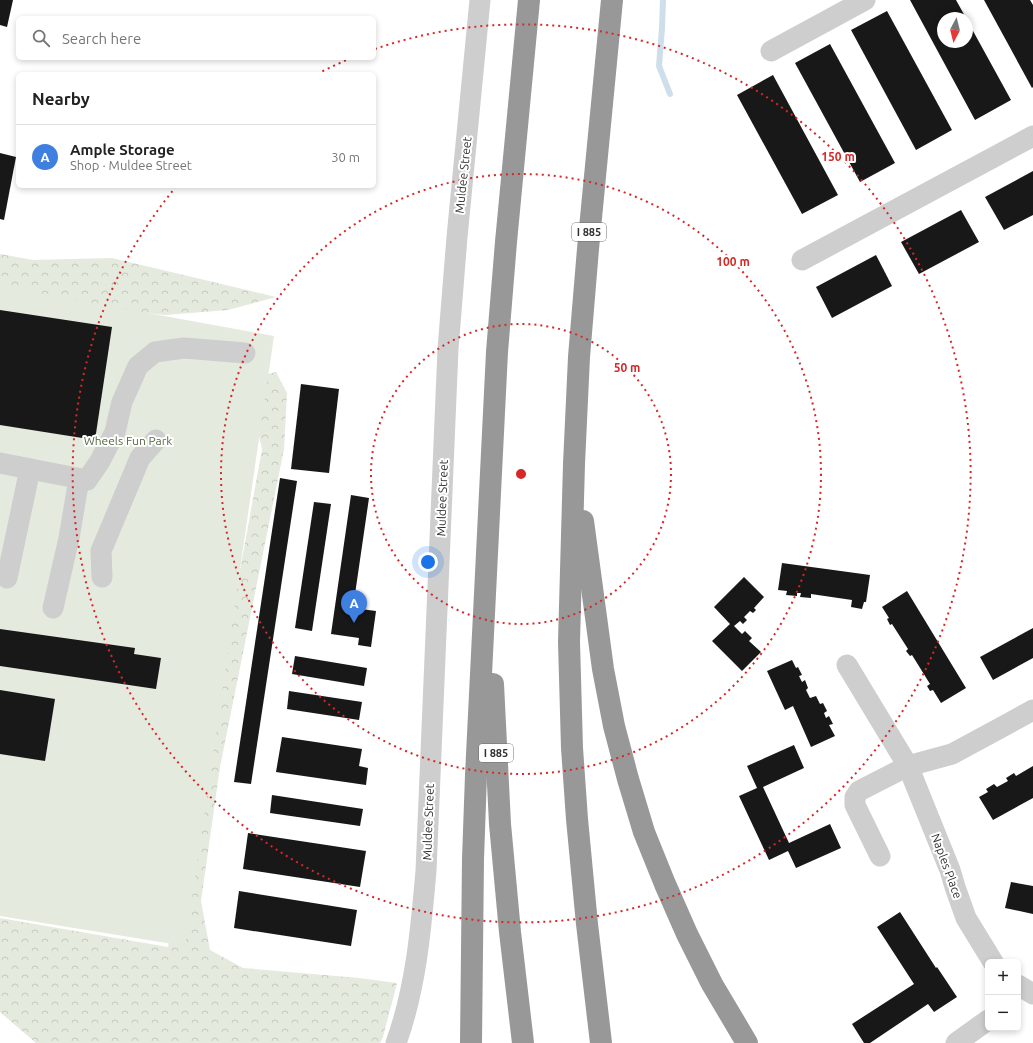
<!DOCTYPE html>
<html lang="en">
<head>
<meta charset="utf-8">
<style>
	body { margin:0; font-family:Ubuntu,sans-serif; background:#f2f2f2; color:#222 }
	.controls { position:absolute; right:12px; bottom:12px; display:grid; overflow:hidden; border-radius:6px; box-shadow:0 2px 6px #0003 }
	.controls button { width:36px; height:36px; display:grid; place-items:center; padding:0; border:0; border-bottom:1px solid #e0e0e0; background:#fff; color:#222; font:20px sans-serif }
	.compass { position:absolute; left:937px; top:12px; width:36px; height:36px; border-radius:50%; background:#fff; box-shadow:0 2px 6px #0003; rotate:187deg }
	.you { position:absolute; left:428px; top:562px; width:14px; height:14px; margin:-10px; border:3px solid #fff; border-radius:50%; background:#1a73e8; box-shadow:0 0 0 6px #1a73e833 }
	.badge { display:grid; place-items:center; width:26px; height:26px; border-radius:50%; background:#0b8043; color:#fff; font-size:13px; font-weight:700 }
	.pin { position:absolute; translate:-50% -33px; filter:drop-shadow(0 1px 2px #0008) }
	.pin::after { content:''; position:absolute; top:21px; width:14px; height:12px; background:inherit; clip-path:polygon(0 0,100% 0,50% 100%) }
	.list { margin:0; padding:0; list-style:none }
	h2 { display:flex; justify-content:space-between; align-items:center; height:52px; margin:0; padding:0 16px; font-size:17px }
	h2 small { font-size:13px; font-weight:400; color:#767676 }
	.list li { display:grid; grid-template-columns:26px 1fr auto; gap:12px; align-items:center; box-sizing:border-box; height:64px; padding:0 16px; border-top:1px solid #e0e0e0 }
	.list b { display:block; font-size:15px; white-space:nowrap }
	.list p { margin:0; font-size:13px; white-space:nowrap; color:#767676 }
	.list em { font-size:13px; font-style:normal; color:#767676 }
	.icon { flex:none; width:22px; height:22px; fill:none; stroke:currentColor; stroke-width:2; stroke-linecap:round; stroke-linejoin:round }
	.map { position:relative; flex:none; width:1033px; height:1043px; overflow:hidden }
	.search { position:absolute; background:#fff; box-shadow:0 2px 6px #0003; left:16px; top:16px; width:360px; height:44px; display:flex; align-items:center; gap:10px; box-sizing:border-box; padding:0 14px; border-radius:6px; color:#767676; font-size:15px }
	.panel { position:absolute; background:#fff; box-shadow:0 2px 6px #0003; left:16px; top:72px; width:360px; height:116px; border-radius:6px }
	.map>svg:first-child { display:block }
</style>
</head>
<body>
<div class="map">
<svg width="1033" height="1043" viewBox="0 0 1033 1043">
	<defs>
		<pattern id="forest-crowns" width="20" height="18" patternUnits="userSpaceOnUse"><rect width="20" height="18" fill="#e4eadd"/><path d="M2 6a3 3 0 1 1 6 0M12 15a3 3 0 1 1 6 0" fill="none" stroke="#c4c9be"/></pattern>
	</defs>
	<rect width="100%" height="100%" fill="#fff"/>
	<g fill="url(#forest-crowns)">
		<path d="M0,254l33,6 79,-2 164,39 -48,13 -63,5 -99,-11 -66,-13z"/>
		<path d="M276,372l11,21 -3,56 -64,318 -19,134 9,49 33,18 116,10 38,5 -14,54 -3,6h-344l-36,-31v-94l168,29 46,-233 48,-265 -16,-69z"/>
	</g>
	<path fill="#e4eadd" d="M0,286l274,50 -89,610 -185,-30z"/>
	<g fill="none" stroke-linecap="round" stroke-linejoin="round">
		<path stroke="#cedfeb" stroke-width="6" d="M663,0l-1,28 -3,38 11,28"/>
	</g>
	<g fill="#181818">
		<path d="M0,0h13l-6,27 -7,-2z"/>
		<path d="M910,0h46l10,18h-23v24h24v-22l44,80 -36,20z"/>
		<path d="M984,0h46l3,5v82l-1,1z"/>
		<path d="M887,11l65,119 -36,20 -65,-120z"/>
		<path d="M830,44l65,119 -35,19 -65,-119z"/>
		<path d="M773,75l65,120 -36,19 -65,-119z"/>
		<path d="M0,153l16,4 -12,63 -4,-1z"/>
		<path d="M1033,171v44l-29,15 -19,-33z"/>
		<path d="M961,210l18,32 -60,32 -18,-32z"/>
		<path d="M876,255l16,31 -60,32 -16,-31z"/>
		<path d="M0,310l112,17 -17,113 -95,-15z"/>
		<path d="M301,384l38,5 -10,84 -38,-4z"/>
		<path d="M280,478l17,3 -46,303 -17,-2z"/>
		<path d="M351,495l18,3 -16,110 23,3 -5,36 -13,-2 1,-7 -28,-4z"/>
		<path d="M314,502l17,2 -19,127 -17,-3z"/>
		<path d="M782,563l88,12 -4,27h-2l-2,7 -11,-2 1,-7 -41,-6v4l-11,-1 1,-4h-4v3l-11,-1 1,-4 -9,-1z"/>
		<path d="M744,577l20,20 -10,11 2,2 -3,3 -3,-2 -6,6 3,3 -4,4 -3,-3 -6,5 8,8 3,-3 7,7 -3,3 12,11 -19,19 -30,-30 18,-17 -16,-17z"/>
		<path d="M907,591l59,97 -25,15 -8,-13 -3,1 -3,-5 3,-2 -18,-29 -2,1 -4,-5 2,-2 -16,-25 -2,1 -3,-6 2,-1 -7,-11z"/>
		<path d="M1033,628v30l-40,22 -13,-23z"/>
		<path d="M0,629l135,19 -1,6 27,4 -5,31 -156,-23z"/>
		<path d="M295,656l72,12 -3,18 -72,-12z"/>
		<path d="M792,660l4,8 2,-1 4,8 -3,1 3,6 3,-2 3,8 -2,2 4,8 6,-2 4,8 3,-1 4,8 -3,2 2,5 3,-2 4,8 -4,1 6,11 -24,11 -18,-41 -8,4 -18,-39z"/>
		<path d="M0,690l55,9 -10,62 -45,-7z"/>
		<path d="M289,691l73,11 -3,18 -72,-11z"/>
		<path d="M282,737l80,12 -3,17 9,2 -2,17 -90,-13z"/>
		<path d="M794,745l10,23 -41,19 26,56 41,-19 11,24 -45,20 -8,-17 -19,9 -30,-64 18,-8 -10,-22z"/>
		<path d="M1033,766v32l-40,22 -14,-23 9,-5 -2,-3 8,-5 3,3 11,-6 -2,-3 8,-5 2,3z"/>
		<path d="M272,795l91,14 -3,17 -90,-13z"/>
		<path d="M248,833l118,18 -6,36 -117,-18z"/>
		<path d="M1011,882l22,4v28l-28,-6z"/>
		<path d="M239,891l118,19 -6,36 -117,-18z"/>
		<path d="M900,912l36,56 1,-1 20,30 -23,15 -6,-8 -58,39h-6l-12,-19 62,-40 -37,-57z"/>
	</g>
	<g fill="none" stroke-linecap="round" stroke-linejoin="round">
		<g stroke="#cecece" stroke-width="21">
			<path d="M771,51l94,-51"/>
			<path d="M802,260l231,-124"/>
			<path d="M0,463l87,17 13,-19 15,-29 7,-30 16,-36 17,-14 29,-4 61,5"/>
			<path d="M102,577l-1,-26 39,-93 16,-18"/>
			<path d="M7,578l23,-109"/>
			<path d="M53,608l16,-70 10,-59"/>
			<path d="M847,665l61,101 42,104 5,17 11,31 27,44"/>
			<path d="M880,856l-25,-51v-8l4,-6 49,-25 44,-12 50,-27 31,-17"/>
			<path d="M1018,985l15,9"/>
			<path d="M396,1043c20,-55 25,-114 30,-172l22,-522 9,-112 23,-237"/>
			<path d="M956,1043l32,-23"/>
		</g>
		<g stroke="#989898" stroke-width="22">
			<path d="M583,521l20,148 11,57 14,53 16,53 21,52 22,50 25,50 35,59"/>
			<path d="M493,684l7,140 10,108 13,111"/>
			<path d="M471,1043l2,-184 3,-84 21,-423 9,-110 23,-242"/>
			<path d="M601,1043l-14,-119 -10,-105 -5,-71 -3,-106 5,-178 5,-107 9,-108 24,-249"/>
		</g>
	</g>
	<g fill="none" stroke="#d62828" stroke-width="2" stroke-dasharray="2 4">
		<circle cx="521" cy="474" r="150"/>
		<circle cx="521" cy="474" r="300"/>
		<path d="M317 74A449 449 0 0 1 349 59M375 49A449 449 0 1 1 175 188"/>
	</g>
	<g text-anchor="middle" dominant-baseline="central" stroke-width="4" stroke-linejoin="round" paint-order="stroke">
		<g fill="#fff" stroke="#6f6f6f" stroke-width="1">
			<rect x="572" y="223" width="34" height="18" rx="3"/>
			<rect x="479" y="744" width="34" height="18" rx="3"/>
		</g>
		<g font-size="11" font-weight="bold" fill="#313131">
			<text x="589" y="232">I 885</text>
			<text x="496" y="753">I 885</text>
		</g>
		<g font-size="12" fill="#313131" stroke="#fff">
			<text transform="translate(463 175) rotate(-84)">Muldee Street</text>
			<text transform="translate(442 498) rotate(-88)">Muldee Street</text>
			<text transform="translate(428 822) rotate(-88)">Muldee Street</text>
			<text transform="translate(947 866) rotate(70)">Naples Place</text>
		</g>
		<g font-size="12" fill="#536a41" stroke="#fff">
			<text x="128" y="440">Wheels Fun Park</text>
		</g>
	</g>
	<circle cx="521" cy="474" r="6" fill="#d62828" stroke="#fff" stroke-width="2"/>
	<g font-size="12" text-anchor="middle" font-weight="bold" fill="#d62828" stroke="#fff" stroke-width="4" stroke-linejoin="round" paint-order="stroke">
		<text x="838" y="161">150 m</text>
		<text x="733" y="266">100 m</text>
		<text x="627" y="372">50 m</text>
	</g>
</svg>
<div class="controls">
<button>+</button>
<button>−</button>
</div>
<svg class="compass" viewBox="-18 -18 36 36"><path d="M0-13l5 13h-10z" fill="#e53935"/><path d="M0 13l5-13h-10z" fill="#767676"/></svg>
<div class="you"></div>
<div class="pin badge" style="left:354px;top:623px;background:#3f7fe0">A</div>
<div class="search"><svg class="icon" aria-label="search" viewBox="0 0 24 24"><circle cx="10" cy="10" r="6"/><path d="M15 15l6 6"/></svg>Search here</div>
<section class="panel">
<h2>Nearby<small></small></h2>
<ul class="list">
<li><span class="badge" style="background:#3f7fe0">A</span><div><b>Ample Storage</b><p>Shop · Muldee Street</p></div><em>30 m</em></li>
</ul>
</section>
</div>
</body>
</html>
